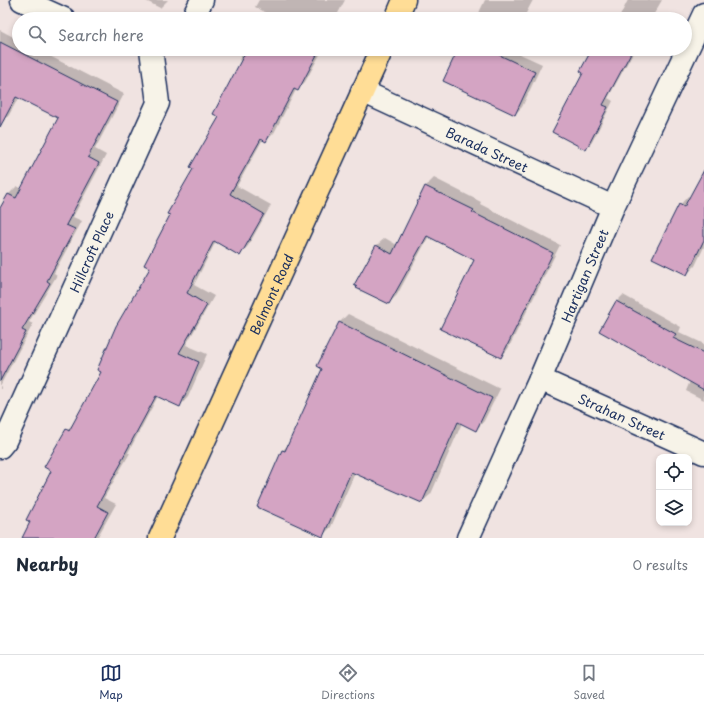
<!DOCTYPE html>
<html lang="en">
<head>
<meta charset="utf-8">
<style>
	body { margin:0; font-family:"Playpen Sans",sans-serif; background:#f2f2f3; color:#1f2937 }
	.controls { position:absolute; right:12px; bottom:12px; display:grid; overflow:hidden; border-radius:8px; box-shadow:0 2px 6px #0003 }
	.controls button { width:36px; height:36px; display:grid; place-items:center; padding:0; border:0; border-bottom:1px solid #e0e1e3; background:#fff; color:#1f2937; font:20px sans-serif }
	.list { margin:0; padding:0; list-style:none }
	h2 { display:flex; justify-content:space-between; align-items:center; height:52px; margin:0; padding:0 16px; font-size:17px }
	h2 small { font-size:13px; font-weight:400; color:#747a83 }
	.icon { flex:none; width:22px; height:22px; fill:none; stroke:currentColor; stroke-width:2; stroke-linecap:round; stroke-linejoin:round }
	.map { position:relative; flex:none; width:704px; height:538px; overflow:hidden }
	.search { position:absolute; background:#fff; box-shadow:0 2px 6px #0003; left:12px; right:12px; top:12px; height:44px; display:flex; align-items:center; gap:10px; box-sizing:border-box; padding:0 14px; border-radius:22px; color:#747a83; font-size:15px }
	.sheet { height:116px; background:#fff }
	nav { display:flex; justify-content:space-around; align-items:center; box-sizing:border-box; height:56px; border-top:1px solid #e0e1e3; background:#fff; font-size:11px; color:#747a83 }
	nav a { display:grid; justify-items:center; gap:2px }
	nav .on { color:#1b2f5e }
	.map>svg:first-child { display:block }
</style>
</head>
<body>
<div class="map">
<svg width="704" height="538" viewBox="0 0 704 538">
	<rect width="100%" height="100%" fill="#f0e3e1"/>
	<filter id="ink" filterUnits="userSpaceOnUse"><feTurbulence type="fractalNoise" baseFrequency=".025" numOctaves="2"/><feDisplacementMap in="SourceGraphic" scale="8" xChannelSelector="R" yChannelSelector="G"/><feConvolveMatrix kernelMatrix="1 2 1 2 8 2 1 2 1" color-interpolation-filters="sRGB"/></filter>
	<g filter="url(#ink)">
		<g fill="#0003">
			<path d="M144,0h24l-8,8z"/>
			<path d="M259,0h86l-10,19h-74l4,-7 -10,-5z"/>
			<path d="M485,0h48l-10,19h-47z"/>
			<path d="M628,0h34l-11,19h-40l4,-3 4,2z"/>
			<path d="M0,30l19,10v9h17l88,45 -29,55 11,6 -33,62 9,4 -28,52 3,2 -28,47 4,2 -33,62 2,1 -2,3v-179l9,-17 8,-8 5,3 38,-71 -41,-21 -10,18 -7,8 -2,-1z"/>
			<path d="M245,49h78l-18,33 -9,8 -22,43 -8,8 -3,-2 -26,47 34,19 -23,41 -8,8 -24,-13 -22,44 20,11 -28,49 21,9 -19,43 -8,9 -22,-10 -30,57h2l-26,45 12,6 -19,34h-74l30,-67 14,-41 8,-8 27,-51 49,-104 44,-98 25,-52 22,-56 -3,-1z"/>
			<path d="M459,49h50l33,15 -20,43 -7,7z"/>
			<path d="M594,49h41l-27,49 5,3 -21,41 -6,7 -2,-77z"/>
			<path d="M704,172v75l-9,19 -8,8 -7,-69 8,-9 2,2z"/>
			<path d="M434,178l47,24 -1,2 80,41 -52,104 -7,8 -25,-97 -47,-24 -32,59 -8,8 -34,-19 22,-39 8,-7 12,7 29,-59z"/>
			<path d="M623,295l58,32 -2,5 25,12v56l-18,-9 4,-10 -89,-50 16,-30z"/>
			<path d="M348,314l152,75 -16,32 -8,9 -14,-7 -31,71 -9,8 -67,-29 -24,54 -8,8 -65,-28 25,-57 6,-6 35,-76 -6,-2 22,-44z"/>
		</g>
		<g fill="#d4a4c3" stroke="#1b2f5e">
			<path d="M0,42l117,60 -29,55 11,6 -33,62 9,4 -28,52 3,2 -28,47 4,2 -26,49v-173l8,-14 8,4 42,-80 -42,-21 -16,30z"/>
			<path d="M247,49h73l-22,42 -4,-2 -28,53 -5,-3 -31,55 34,20 -24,42 -26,-15 -27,52 20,12 -28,48 20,9 -19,45 -24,-11 -35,65 1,1 -25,44 11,6 -14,26h-72l8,-16 -4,-2 25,-49 -7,-4 22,-38 3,2 32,-59 -4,-2 19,-44 34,-58 -6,-3 26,-50 -3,-1 26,-45 -3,-2 29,-50 -6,-3z"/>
			<path d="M458,49h29l48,23 -20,43 -72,-34z"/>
			<path d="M592,49h41l-30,56 5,2 -22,43 -34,-18 31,-59 -3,-2z"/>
			<path d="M704,170v70l-17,35 -35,-17 27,-54 5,3z"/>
			<path d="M425,186l49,24 -2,2 81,41 -52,105 -61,-29 34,-69 -47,-24 -38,68 -33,-16 1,-1 -3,-2 22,-40 16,9z"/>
			<path d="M616,301l60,33 -3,4 31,15v37l-105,-59z"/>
			<path d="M339,322l153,76 -16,33 -18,-9 -36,81 -71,-31 -28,65 -66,-30 25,-57 3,1 37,-82 -5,-3z"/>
		</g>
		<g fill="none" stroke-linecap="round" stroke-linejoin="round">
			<defs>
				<g id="minor">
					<path d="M22,0l42,19"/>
					<path d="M192,19l10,-19"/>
					<path id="s1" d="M362,91l251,116"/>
					<path id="s2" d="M540,379l164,74"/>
					<path id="s3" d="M0,447l5,-6 153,-338 -7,-54"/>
					<path id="s4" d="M468,538l72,-159 73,-172 91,-193"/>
				</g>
				<g id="major">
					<path d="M396,19l8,-19"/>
					<path id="s5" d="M160,538l222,-489"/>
				</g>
			</defs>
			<use href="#minor" stroke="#1b2f5e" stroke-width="25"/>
			<use href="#major" stroke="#1b2f5e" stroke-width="25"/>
			<use href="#minor" stroke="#f7f3e8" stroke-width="22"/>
			<use href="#major" stroke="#ffdd96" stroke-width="22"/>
		</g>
	</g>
	<g text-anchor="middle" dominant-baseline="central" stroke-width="3" stroke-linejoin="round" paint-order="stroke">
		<g font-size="13" fill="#1b2f5e" stroke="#f7f3e8">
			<text stroke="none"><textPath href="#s1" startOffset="138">Barada Street</textPath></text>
			<text stroke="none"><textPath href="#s3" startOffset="216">Hillcroft Place</textPath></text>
			<text stroke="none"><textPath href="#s4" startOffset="287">Hartigan Street</textPath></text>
			<text stroke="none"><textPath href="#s5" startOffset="268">Belmont Road</textPath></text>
			<text stroke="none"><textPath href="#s2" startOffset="90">Strahan Street</textPath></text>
		</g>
	</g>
</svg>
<div class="controls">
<button><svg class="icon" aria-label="locate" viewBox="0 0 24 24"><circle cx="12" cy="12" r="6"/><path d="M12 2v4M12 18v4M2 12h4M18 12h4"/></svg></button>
<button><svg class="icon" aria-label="layers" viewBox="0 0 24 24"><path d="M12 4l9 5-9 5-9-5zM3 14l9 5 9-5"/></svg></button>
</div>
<div class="search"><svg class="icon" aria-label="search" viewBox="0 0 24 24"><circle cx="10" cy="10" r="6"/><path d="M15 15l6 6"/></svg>Search here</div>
</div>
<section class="sheet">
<h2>Nearby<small>0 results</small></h2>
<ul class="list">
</ul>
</section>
<nav>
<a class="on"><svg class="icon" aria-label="map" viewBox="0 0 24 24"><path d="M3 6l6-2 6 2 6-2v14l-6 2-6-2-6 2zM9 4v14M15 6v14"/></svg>Map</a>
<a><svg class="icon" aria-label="directions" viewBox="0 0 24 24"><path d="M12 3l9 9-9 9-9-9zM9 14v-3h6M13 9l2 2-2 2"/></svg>Directions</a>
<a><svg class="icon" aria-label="saved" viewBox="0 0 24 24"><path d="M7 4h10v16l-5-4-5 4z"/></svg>Saved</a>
</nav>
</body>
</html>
